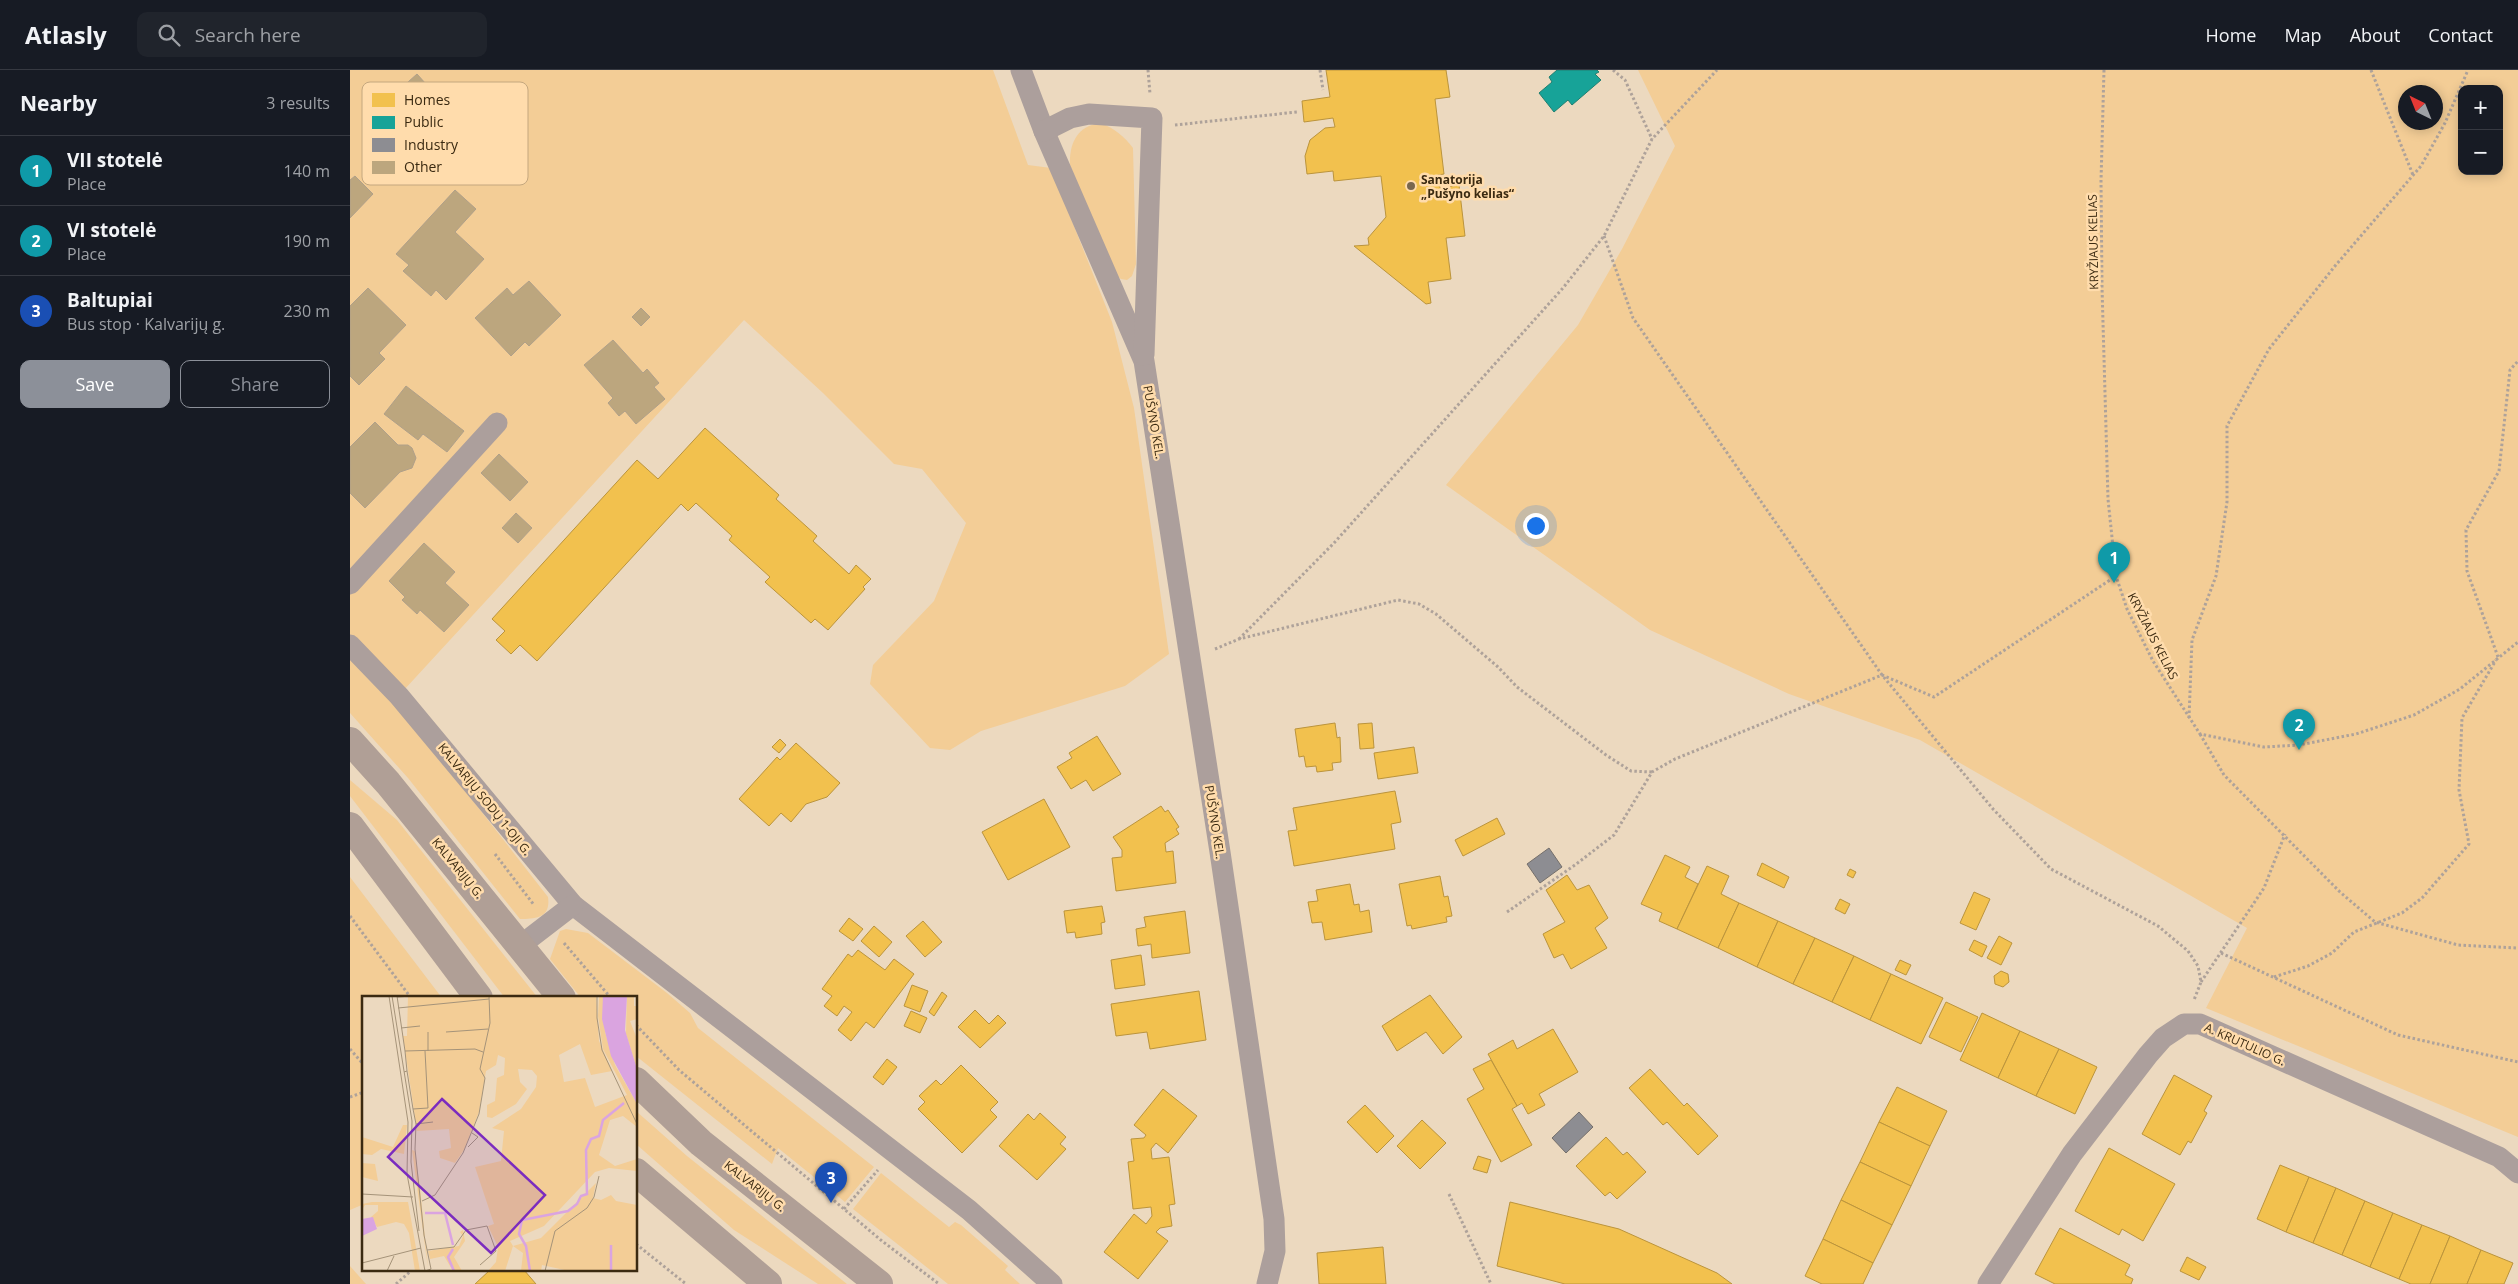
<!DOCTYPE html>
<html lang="en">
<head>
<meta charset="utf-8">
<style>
	body { margin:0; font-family:"Open Sans",sans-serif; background:#20242c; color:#f1f3f6 }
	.controls { position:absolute; right:15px; top:15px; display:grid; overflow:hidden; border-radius:10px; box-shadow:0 2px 12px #0003 }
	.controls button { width:45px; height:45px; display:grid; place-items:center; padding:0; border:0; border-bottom:1px solid #363941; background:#171b24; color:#f1f3f6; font:25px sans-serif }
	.compass { position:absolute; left:2048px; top:15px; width:45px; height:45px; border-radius:50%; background:#171b24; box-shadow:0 2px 12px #0003; rotate:317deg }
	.you { position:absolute; left:1185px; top:455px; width:18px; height:18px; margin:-12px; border:4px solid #fff; border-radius:50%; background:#1a73e8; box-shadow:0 0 0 8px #1a73e833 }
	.badge { display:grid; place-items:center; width:32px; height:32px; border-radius:50%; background:#8c9099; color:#fff; font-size:16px; font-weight:700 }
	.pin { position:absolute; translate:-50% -41px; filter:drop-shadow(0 1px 2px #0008) }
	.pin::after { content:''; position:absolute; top:26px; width:18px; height:15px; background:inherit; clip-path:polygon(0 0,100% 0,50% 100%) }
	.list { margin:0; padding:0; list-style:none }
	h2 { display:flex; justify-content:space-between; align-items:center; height:65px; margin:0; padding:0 20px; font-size:21px }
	h2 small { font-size:16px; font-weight:400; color:#9ea1a6 }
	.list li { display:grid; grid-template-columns:32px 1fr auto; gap:15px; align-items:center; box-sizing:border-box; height:70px; padding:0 20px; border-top:1px solid #363941 }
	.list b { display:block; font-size:19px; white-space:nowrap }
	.list p { margin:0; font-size:16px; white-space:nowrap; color:#9ea1a6 }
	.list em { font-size:16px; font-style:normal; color:#9ea1a6 }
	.actions { display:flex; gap:10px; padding:15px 20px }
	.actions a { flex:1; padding:11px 0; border:1px solid #8c9099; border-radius:10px; text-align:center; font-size:18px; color:#8c9099 }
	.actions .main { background:#8c9099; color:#fff }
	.icon { flex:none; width:28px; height:28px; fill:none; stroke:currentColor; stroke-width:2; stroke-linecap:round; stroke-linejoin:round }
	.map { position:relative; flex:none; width:2168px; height:1214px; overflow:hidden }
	header { display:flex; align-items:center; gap:30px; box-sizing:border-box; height:70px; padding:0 25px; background:#171b24; border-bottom:1px solid #363941 }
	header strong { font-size:24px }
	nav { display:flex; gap:28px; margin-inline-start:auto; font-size:18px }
	.search { width:350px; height:45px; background:#20242c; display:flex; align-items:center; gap:12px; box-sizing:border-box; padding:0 18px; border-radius:10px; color:#9ea1a6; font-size:19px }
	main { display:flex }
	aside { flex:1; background:#171b24 }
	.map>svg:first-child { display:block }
</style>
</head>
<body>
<header>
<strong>Atlasly</strong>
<div class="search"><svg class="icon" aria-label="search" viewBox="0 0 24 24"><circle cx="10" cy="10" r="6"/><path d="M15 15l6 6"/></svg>Search here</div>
<nav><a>Home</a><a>Map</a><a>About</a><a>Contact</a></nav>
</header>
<main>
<aside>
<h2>Nearby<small>3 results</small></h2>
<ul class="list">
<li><span class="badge" style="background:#0f9aa8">1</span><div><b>VII stotelė</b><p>Place</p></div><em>140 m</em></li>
<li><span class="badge" style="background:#0f9aa8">2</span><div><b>VI stotelė</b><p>Place</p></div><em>190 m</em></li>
<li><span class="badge" style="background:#1a4fb4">3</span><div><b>Baltupiai</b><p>Bus stop · Kalvarijų g.</p></div><em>230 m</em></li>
</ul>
<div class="actions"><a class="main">Save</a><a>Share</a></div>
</aside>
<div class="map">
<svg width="2168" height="1214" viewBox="0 0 2168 1214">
	<rect width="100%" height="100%" fill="#ecd9bf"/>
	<g fill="#f3cd96" fill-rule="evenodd">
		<path d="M0,0h643l35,95 23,3 61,154 22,86 35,246 -44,32 -144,45 -31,19 -20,-2 -60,-64 3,-19 61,-64 32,-78 -44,-54 -28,-5 -71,-71 -79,-73 -340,370 -54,-52z"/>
		<path d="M1288,0h880v1067l-312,-129 41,-80 -327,-188 -131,-46 -139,-64 -204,-145 132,-160 44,-76 53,-103zM2112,19h37v82h-37zM2056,22h30v30h-30z"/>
		<path d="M750,53c14,5 24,13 33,25l3,116 -4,12 -5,4 -6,-1 -8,-6 -43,-108c-1,-21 7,-39 30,-42z"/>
		<path d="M0,588l59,61 139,178c3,21 -12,22 -28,22l-112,-141 -58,-65z"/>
		<path d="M0,710l47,40 141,178h-33l-155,-202z"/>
		<path d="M0,807l92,121h-78v206l-14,6z"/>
		<path d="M216,859l22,4 79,60 23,20 8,15 176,139 -29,35 -67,-54 -6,16 -136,-108v-58h-55l-31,-39 10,-28z"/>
		<path d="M286,1041l51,45 160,128h-29l-84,-54 -98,-86z"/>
		<path d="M531,1103l68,54 6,-5 6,3 47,41 -3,4 15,14h-72l-95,-75z"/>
		<path d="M0,1196l16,18h-16z"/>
	</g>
	<g fill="#f2c14e" stroke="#bb943c">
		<path d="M976,0h120l4,27 -15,2 9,75 -6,1 2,13 19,-3 6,51 -19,2 5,41 -23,3 3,21 -5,1 -72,-58 15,-1 -1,-7 18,-21 -5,-41 -47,5 -1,-10 -26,3 -2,-18 5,-16 15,-12 10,-1 -2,-9 -29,4 -2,-21 28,-4z"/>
		<path d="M355,358l74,67 -3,4 41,37 -4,5 36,33 7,-9 15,14 -8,8 2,2 -37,41 -13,-11 -4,4 -46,-41 5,-5 -41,-37 3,-4 -36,-33 -8,8 -7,-7 -144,157 -17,-16 -9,9 -15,-14 9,-9 -13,-12 145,-159 21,19z"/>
		<path d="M985,653l2,15 3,-1 1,25 -9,1 1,7 -16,2 -1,-6 -10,1 -2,-11 -5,1 -4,-28z"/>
		<path d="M1022,653l2,25 -14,1 -2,-25z"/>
		<path d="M747,666l24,38 -28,17 -7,-11 -15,9 -14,-22 15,-9 -3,-5z"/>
		<path d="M430,669l6,6 -7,8 -7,-6z"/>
		<path d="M446,673l44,40 -13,14 -21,7 -15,18 -10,-9 -12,13 -30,-27 38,-42 3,3z"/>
		<path d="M1064,677l4,26 -40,6 -4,-26z"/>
		<path d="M1045,721l6,31 -10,2 4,25 -101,17 -6,-35 9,-1 -4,-22z"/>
		<path d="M694,729l26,48 -62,33 -26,-48z"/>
		<path d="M811,736l4,6 3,-2 11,17 -3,2 3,5 -14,9 1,9 7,-1 3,32 -60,8 -4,-33 10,-1v-7l-9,-13z"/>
		<path d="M1147,748l8,16 -42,22 -8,-16z"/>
		<path d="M1315,785l25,12 -5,10 13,7 -21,45 -18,-8 3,-8 -21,-9z"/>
		<path d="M1412,793l27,14 -5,11 -27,-13z"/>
		<path d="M1357,796l22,10 -8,18 18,9 -21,45 -41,-19z"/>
		<path d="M1500,799l6,3 -3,6 -6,-3z"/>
		<path d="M1217,805l10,15 12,-5 19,33 -13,10 12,20 -36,21 -8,-15 -9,4 -11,-24 22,-12 -19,-32z"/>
		<path d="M1090,806l4,21 4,-1 4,20 -6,1 1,5 -35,7 -1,-4 -4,1 -8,-42z"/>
		<path d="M1000,814l4,21 5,-1 1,8 9,-2 3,22 -47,8 -3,-18 -10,1 -4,-21 10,-1 -2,-11z"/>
		<path d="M1624,822l16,7 -14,31 -16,-7z"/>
		<path d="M1490,829l10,5 -5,10 -10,-5z"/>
		<path d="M1389,833l39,18 -21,46 -39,-19z"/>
		<path d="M752,836l3,16 -4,1 1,11 -26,4 -1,-6 -8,1 -3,-22z"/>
		<path d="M835,841l5,42 -38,5 -1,-14 -13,2 -2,-17 10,-2 -2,-10z"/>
		<path d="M499,848l14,11 -10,12 -14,-10z"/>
		<path d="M573,851l19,21 -17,15 -19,-21z"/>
		<path d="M1428,851l37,17 -22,46 -36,-17z"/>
		<path d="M524,856l18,16 -13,15 -18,-16z"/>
		<path d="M1649,866l13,7 -11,22 -14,-7z"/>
		<path d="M1465,868l39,18 -22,46 -39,-18z"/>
		<path d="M1624,870l13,6 -5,11 -13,-7z"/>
		<path d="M508,880l27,20 9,-11 20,15 -40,54 -8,-6 -15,19 -13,-11 14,-18 -8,-6 -7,10 -13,-10 8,-10 -10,-7 26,-35 4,3z"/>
		<path d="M791,885l4,30 -30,4 -4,-29z"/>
		<path d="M1504,886l37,18 -21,46 -38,-18z"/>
		<path d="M1550,890l11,5 -5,10 -11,-5z"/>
		<path d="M1651,901l7,3 1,8 -6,5 -8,-3 -1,-8z"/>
		<path d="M1541,904l52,24 -22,46 -51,-24z"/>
		<path d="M562,915l16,6 -8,21 -16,-6z"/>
		<path d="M849,921l7,49 -56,9 -3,-17 -31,4 -5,-32z"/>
		<path d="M592,922l5,4 -13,20 -5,-4z"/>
		<path d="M1080,925l32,42 -19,17 -17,-22 -29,19 -15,-25z"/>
		<path d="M1596,932l32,15 -17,35 -32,-15z"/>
		<path d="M625,940l14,14 9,-9 8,8 -26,25 -22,-21z"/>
		<path d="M561,941l16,7 -7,15 -16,-7z"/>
		<path d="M1632,943l38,18 -22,47 -38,-18z"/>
		<path d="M1203,959l25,43 -39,22 6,11 -17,9 -6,-11 -5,3 -29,-52 25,-14 4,9z"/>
		<path d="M1670,961l39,18 -23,47 -38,-18z"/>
		<path d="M1709,979l38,18 -22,47 -39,-18z"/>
		<path d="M537,989l10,8 -14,18 -10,-8z"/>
		<path d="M1141,990l26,46 -5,3 20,36 -31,17 -34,-63 17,-10 -11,-20z"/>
		<path d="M611,995l37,37 -8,8 7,7 -35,36 -44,-44 7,-7 -6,-6 17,-16 5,5z"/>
		<path d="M1300,999l34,37 3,-3 31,33 -20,19 -31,-33 -4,3 -34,-37z"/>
		<path d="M1824,1005l38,21 -8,15 3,2 -16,30 -3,-2 -8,14 -38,-21z"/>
		<path d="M1547,1017l50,24 -17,35 -51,-24z"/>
		<path d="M813,1019l34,27 -29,37 -12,-10 -5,6 1,10 17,-2 6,47 -6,1 3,21 -12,2 -4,4 12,9 -30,38 -34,-27 30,-38 12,10 6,-8 -1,-9 -18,2 -5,-47 6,-1 -3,-22 13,-1 2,-3 -12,-10z"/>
		<path d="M1015,1035l29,31 -17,17 -30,-31z"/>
		<path d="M690,1043l26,24 -6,7 6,5 -29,31 -38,-34 29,-32 6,6z"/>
		<path d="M1072,1050l24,23 -26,26 -23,-23z"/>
		<path d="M1529,1052l51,24 -19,40 -51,-24z"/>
		<path d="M1256,1067l17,18 4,-3 19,20 -29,27 -7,-7 -5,4 -29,-30z"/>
		<path d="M1759,1078l66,36 -32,57 -21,-12 -3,6 -44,-24z"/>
		<path d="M1128,1086l13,4 -4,13 -14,-4z"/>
		<path d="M1510,1092l51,24 -19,39 -51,-25z"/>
		<path d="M1930,1095l29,12 -23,55 -29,-13z"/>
		<path d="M1959,1107l27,11 -23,55 -27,-11z"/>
		<path d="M1986,1118l29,13 -23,54 -29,-12z"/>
		<path d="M1491,1130l51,25 -19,38 -50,-24z"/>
		<path d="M2015,1131l28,12 -23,54 -28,-12z"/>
		<path d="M1160,1132l109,27 98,44 15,11h-167l-68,-18z"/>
		<path d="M2043,1143l29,12 -23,54 -29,-12z"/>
		<path d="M2072,1155l28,11 -20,48h-19l-12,-5z"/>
		<path d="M1710,1158l70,37 -5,10 8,4 -2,5h-76l-20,-10z"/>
		<path d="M2100,1166l31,14 -14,34h-37z"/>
		<path d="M1473,1169l50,24 -10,21h-41l-17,-8z"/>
		<path d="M1033,1177l3,37h-67l-2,-31z"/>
		<path d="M2131,1180l32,13 -9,21h-37z"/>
		<path d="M1837,1187l19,10 -7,13 -19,-9z"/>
		<path d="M140,1200h34l12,14h-61z"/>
	</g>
	<path fill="#17a398" stroke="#227f70" d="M1207,0h40l2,2 -4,2 6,6 -29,25 -4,-5 -14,12 -15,-19 13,-11 -3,-5z"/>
	<g fill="#8d8d92" stroke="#746f6b">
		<path d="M1199,778l13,19 -22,16 -13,-19z"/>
		<path d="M1229,1042l14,15 -27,26 -14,-15z"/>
	</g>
	<g fill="#bca67e" stroke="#b0a089">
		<path d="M67,4l27,30 -14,13 -15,-17 -4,3 -12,-13z"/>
		<path d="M5,106l18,18 -23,24v-38z"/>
		<path d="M105,120l21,19 -21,23 29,27 -38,41 -10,-10 -5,6 -28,-25 6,-6 -13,-11z"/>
		<path d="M179,211l32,34 -32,31 -4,-4 -14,14 -36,-38 32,-30 6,7z"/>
		<path d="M18,218l38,37 -27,28 6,6 -26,26 -9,-9v-70z"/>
		<path d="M291,238l9,9 -9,9 -9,-9z"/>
		<path d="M263,270l30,33 4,-4 12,14 -5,4 11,12 -29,25 -11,-13 -6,5 -11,-13 5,-5 -29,-33z"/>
		<path d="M56,316l58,45 -17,21 -24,-18 -5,6 -34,-26z"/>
		<path d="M25,352l23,23h10l4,3 4,10 -4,10 -12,4 -35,36 -15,-15v-46z"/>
		<path d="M149,384l29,28 -18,19 -29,-28z"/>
		<path d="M166,443l16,15 -14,15 -16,-15z"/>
		<path d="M74,473l31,29 -10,11 24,22 -25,27 -24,-22 -3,4 -15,-14 3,-3 -16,-16z"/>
	</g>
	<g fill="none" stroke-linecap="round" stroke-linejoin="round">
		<g stroke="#aea29a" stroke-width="3" stroke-dasharray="2.5 2.5" stroke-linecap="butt">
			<path d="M798,0l2,24"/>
			<path d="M970,0l3,20"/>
			<path d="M1263,0l12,10 27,59"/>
			<path d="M1754,0l-3,111 1,106 6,212 8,77 11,33 26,52 47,73 64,13 35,-2 57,-11 58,-19 46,-26 58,-47"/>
			<path d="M2021,0l42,105"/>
			<path d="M825,55l122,-13"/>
			<path d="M1254,166l29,82 249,357 111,134 58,60 107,57 30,25 10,15 3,16 -7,18"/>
			<path d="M889,569l95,-96 229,-255 41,-52 48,-97 65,-69"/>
			<path d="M865,579l24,-10 159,-39 21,4 17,10 62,53 19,20 89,68 25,16 21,1"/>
			<path d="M2148,587l-31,-86 -1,-41 33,-59 11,-101 8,-9"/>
			<path d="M1839,648l3,-78 24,-64 11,-74v-76l42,-77 66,-83 86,-100 24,-43 23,-53"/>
			<path d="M1850,664l24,41 116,117 35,30 83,23 60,3"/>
			<path d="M145,784l39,51"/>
			<path d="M1157,842l68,-47 39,-30 38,-63 23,-13 207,-84 52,22 182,-121"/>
			<path d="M0,846l61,82"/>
			<path d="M214,873l47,55"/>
			<path d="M1871,883l177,82 120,27"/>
			<path d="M1924,907l34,-11 24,-13 22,-21 48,-19 20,-15 47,-54 -10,-54 3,-72 34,-58"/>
			<path d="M1851,912l63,-94 21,-54"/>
			<path d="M286,955l43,45 203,171 57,43"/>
			<path d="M0,979l14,16"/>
			<path d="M0,1027l14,-5"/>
			<path d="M1099,1124l42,90"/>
			<path d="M494,1139l34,-39"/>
			<path d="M286,1174l50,40"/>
			<path d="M46,1214l16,-14"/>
		</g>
		<g stroke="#ac9f9c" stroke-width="21">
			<path d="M671,0l23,61 100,230 76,491 54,367 1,32 -8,33"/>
			<path d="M694,61l26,-13 19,-4 63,4 -8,237"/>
			<path d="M0,514l147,-161"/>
			<path d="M0,575l49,51 174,209 396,305 83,74"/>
			<path d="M171,875l52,-40"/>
			<path d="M1638,1214l84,-130 76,-99 15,-17 21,-14h16l299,133 19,16"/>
		</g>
		<g stroke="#b09f96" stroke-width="28">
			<path d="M0,671l38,42 174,215"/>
			<path d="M0,756l129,172"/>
			<path d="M286,1011l65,62 178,141"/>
			<path d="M286,1102l132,112"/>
		</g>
	</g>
	<circle fill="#79674e" stroke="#ffdcac" stroke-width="2" cx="1061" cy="116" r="5"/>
	<g text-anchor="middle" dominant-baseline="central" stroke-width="5" stroke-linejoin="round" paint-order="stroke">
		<g font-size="12" font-weight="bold" fill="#3b2a11" stroke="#ffdcac" text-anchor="start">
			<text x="1071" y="109">Sanatorija<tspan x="1071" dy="14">„Pušyno kelias“</tspan></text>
		</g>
		<g font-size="12" fill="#3b2a11" stroke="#ffdcac">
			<text transform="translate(1743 172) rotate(-91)">KRYŽIAUS KELIAS</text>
			<text transform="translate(804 352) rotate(80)">PUŠYNO KEL.</text>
			<text transform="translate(1803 566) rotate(63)">KRYŽIAUS KELIAS</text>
			<text transform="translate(135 729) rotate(51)">KALVARIJŲ SODŲ 1-OJI G.</text>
			<text transform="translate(865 752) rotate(81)">PUŠYNO KEL.</text>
			<text transform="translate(108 798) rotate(51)">KALVARIJŲ G.</text>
			<text transform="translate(1895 974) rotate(24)">A. KRUTULIO G.</text>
			<text transform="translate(405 1116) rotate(38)">KALVARIJŲ G.</text>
		</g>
	</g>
	<g transform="translate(12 926)">
		<rect width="275" height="275" fill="#ecd9bf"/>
		<path d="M46,0h188l3,45 13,30 -21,4 -11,-31 -21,11 5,27 21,-4 10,29 32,-12 -24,-46 -5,-33 1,-20h4l2,36 10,33 22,39v23l-14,-11 -13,4 -11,35 16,11 22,-7v12l-28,-3 -14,4 -51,54 -34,15 3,5 28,-8 55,-55 -3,15 8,2 10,-5 5,6 21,4v66h-68l-27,-6 -1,6h-20l2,-18 -10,-7 -8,25h-17l8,-9 2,-15 -10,-21 6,-2 -19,-57 26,-6 3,-30 -12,-3 29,-19 15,-22 1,-11 -5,-6 -14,-1 2,13 7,7 -11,15 -24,14 -5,-1v-12l8,-4 2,-23 7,-3 1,-17 -7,-3 -2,10 -10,6 -7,41 -15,38 -9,13 -15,-5 -1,-7 12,-3 -2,-19 -32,2 -14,-95h4zM265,0h7v10h3v13l-7,2 7,18v30l-11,-35zM41,129h4l-3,29 -23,-5 -9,6 -10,-1v-17l31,10zM50,154l3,1 5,37 8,80zM0,167l13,1 3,17 -16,-4zM10,206h36l12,69h-5l-6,-38 -5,-9 -8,-2 -19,5 -6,-10 7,-6v-6h-13l-3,5v-6zM101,234l2,11 -11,16 8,14h-9l-9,-15 -14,3 -2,-8 31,-5 4,-10 -3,-4z" fill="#f3cd96"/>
		<path d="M241,0h24l-2,34 12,39v35l-26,-48 -9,-37zM11,221l4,12 -15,7v-17z" fill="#daa4e0"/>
		<path fill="none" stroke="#daa4e0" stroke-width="2.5" d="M63,217h20l8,32M91,253l-5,8 6,14M249,274v-25M168,275l-4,-25 -7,-12 3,-14 46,-9 9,-7 4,-8 6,-2 -1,-44 5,-11 8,-3 4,-16 21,-17"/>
		<path fill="none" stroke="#a59379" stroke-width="1" d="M27,0l19,126 -1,52 18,97M30,0l20,125 -1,41 8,69M35,0l8,55M235,0v22l5,32 35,74M35,1l15,-1M36,12l91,-9M39,32l19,-2M66,36v19M84,36l42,-3M45,75l6,38M42,76l3,-1 -2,-20 70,-2 8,3M54,128l-3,-15 15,-1 -3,-57M106,151l10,-10 -6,-4M0,198l51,3M60,205l13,-6 28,-42 16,-39 6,-36 -5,-9 10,-46 -1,-27M65,254l27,-3 12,-17 21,-4 9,25 -16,14M0,267l59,-15M25,275l7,-15M63,275l6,-2 -7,-34 -9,-86 1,-25 17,-2M183,275l10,-40 32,-23 7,-11 5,-21"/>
		<path fill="#7b2cbf" fill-opacity="0.15" stroke="#7b2cbf" stroke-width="2.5" d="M80,103l103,96 -54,58 -103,-96z"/>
		<rect width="275" height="275" fill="none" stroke="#3b2a11" stroke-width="2.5"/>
	</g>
	<rect x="12" y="12" width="166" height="103" rx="8" fill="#ffdcac" stroke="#c4a77e" stroke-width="1"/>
	<rect x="22" y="23" width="23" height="14" fill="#f2c14e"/>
	<rect x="22" y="46" width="23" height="13" fill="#17a398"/>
	<rect x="22" y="68" width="23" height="14" fill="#8d8d92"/>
	<rect x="22" y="91" width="23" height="13" fill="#bca67e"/>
	<g font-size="14" fill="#3b2a11">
		<text x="54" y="35">Homes</text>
		<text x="54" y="57">Public</text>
		<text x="54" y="80">Industry</text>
		<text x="54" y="102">Other</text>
	</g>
</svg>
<div class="controls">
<button>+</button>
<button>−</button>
</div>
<svg class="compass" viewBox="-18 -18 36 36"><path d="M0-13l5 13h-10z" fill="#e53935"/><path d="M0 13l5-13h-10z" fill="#9ea1a6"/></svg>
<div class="you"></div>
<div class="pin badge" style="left:1764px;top:513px;background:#0f9aa8">1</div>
<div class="pin badge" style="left:1949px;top:680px;background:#0f9aa8">2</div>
<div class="pin badge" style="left:481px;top:1133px;background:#1a4fb4">3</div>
</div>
</main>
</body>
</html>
